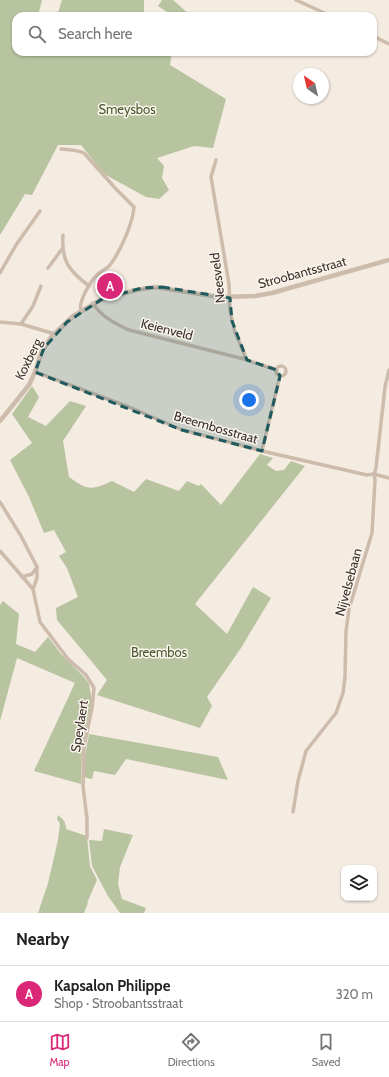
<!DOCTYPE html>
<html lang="en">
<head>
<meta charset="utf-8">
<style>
	body { margin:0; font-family:Cabin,sans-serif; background:#f6f6f6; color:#222 }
	.controls { position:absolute; right:12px; bottom:12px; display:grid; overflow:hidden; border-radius:8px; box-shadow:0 1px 3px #0004 }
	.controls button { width:36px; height:36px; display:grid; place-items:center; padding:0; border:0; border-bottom:1px solid #e0e0e0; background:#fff; color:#222; font:20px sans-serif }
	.compass { position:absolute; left:293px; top:68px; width:36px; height:36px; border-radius:50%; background:#fff; box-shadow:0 1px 3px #0004; rotate:326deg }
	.you { position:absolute; left:249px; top:400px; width:14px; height:14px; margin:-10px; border:3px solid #fff; border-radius:50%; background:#1a73e8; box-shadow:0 0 0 6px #1a73e833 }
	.badge { display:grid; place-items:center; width:26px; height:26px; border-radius:50%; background:#db2777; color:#fff; font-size:13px; font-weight:700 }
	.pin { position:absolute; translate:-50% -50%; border:2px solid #fff; box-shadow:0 1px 4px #0006 }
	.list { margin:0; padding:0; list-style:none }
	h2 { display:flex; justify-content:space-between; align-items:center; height:52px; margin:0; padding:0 16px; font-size:17px }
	h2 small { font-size:13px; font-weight:400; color:#767676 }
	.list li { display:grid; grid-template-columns:26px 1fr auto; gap:12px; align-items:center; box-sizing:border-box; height:56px; padding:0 16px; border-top:1px solid #e0e0e0 }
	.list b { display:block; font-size:15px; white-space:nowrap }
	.list p { margin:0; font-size:13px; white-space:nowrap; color:#767676 }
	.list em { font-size:13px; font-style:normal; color:#767676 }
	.icon { flex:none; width:22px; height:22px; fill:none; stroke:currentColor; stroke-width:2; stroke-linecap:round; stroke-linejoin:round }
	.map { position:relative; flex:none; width:389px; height:913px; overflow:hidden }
	.search { position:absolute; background:#fff; box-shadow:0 1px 3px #0004; left:12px; right:12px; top:12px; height:44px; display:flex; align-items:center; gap:10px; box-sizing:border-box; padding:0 14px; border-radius:12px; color:#767676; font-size:15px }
	.sheet { height:108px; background:#fff }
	nav { display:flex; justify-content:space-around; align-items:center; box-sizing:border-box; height:56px; border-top:1px solid #e0e0e0; background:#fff; font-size:11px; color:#767676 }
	nav a { display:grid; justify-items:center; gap:2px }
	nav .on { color:#db2777 }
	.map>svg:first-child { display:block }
</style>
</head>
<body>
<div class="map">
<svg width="389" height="913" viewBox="0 0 389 913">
	<rect width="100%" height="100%" fill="#f4ebe1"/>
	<g fill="#b8c4a0">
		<path d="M0,0h42l-4,16h-22v36h156l-2,13 56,34 -13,49 -19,-2 -37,12 7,8 -2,12 7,12 -10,9 -13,-2 -42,-23 -23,-29h-23l-26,50 -7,-1 -25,41z"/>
		<path d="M62,0h82v16h-87z"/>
		<path d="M162,0h11l18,16h-20l1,-1 -14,-9z"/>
		<path d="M32,386l7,11 -11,20 18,9 24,-25 16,5 -23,35 6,36c18,13 22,14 43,4l22,11 12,-13 33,12 8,-10 12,5 2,-2 20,21 39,-51 13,4 -6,7 9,6 8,-1 7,-9 14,5 -110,138 32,30 26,-47 18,11 -30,50 -34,49 5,9 -12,22 -103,-33 10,-15 -50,-60 -1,-12 22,-11 -11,-29 -8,-12 7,-4 -12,-22 -10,3 -15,-36 -19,-37 22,-17 -20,-29z"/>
		<path d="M3,601l16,13 -3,30 19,8 13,-15 13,17 23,23 5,7 3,17 -10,46 -1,37 -47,-13 41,-88 -58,-25 -17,63v-116z"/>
		<path d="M89,734l129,23 10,23 -102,-21 -11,16 -21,-4 -2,8 -9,-2 1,-16z"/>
		<path d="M58,815c5,4 8,7 8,14l21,7 3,30 7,14 -10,23h1l-4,10h-46l10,-30 10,-43 2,-16 -3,-5z"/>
		<path d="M104,829l29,6 -13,32 -2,17 4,15 24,9 -2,5h-24l-12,-17 -16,-30 -3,-26 13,1z"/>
	</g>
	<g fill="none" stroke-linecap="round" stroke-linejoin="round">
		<g stroke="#cdbbac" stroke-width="3.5">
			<path d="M296,0l35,16"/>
			<path d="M373,36l16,8"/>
			<path d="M61,149c8,1 16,1 23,4l32,36 18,18c-1,16 -14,45 -24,58 -3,4 -9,6 -12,9 -7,6 -20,28 -17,36"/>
			<path d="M216,160l-5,17 18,107 1,26 5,22 10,23 -1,4"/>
			<path d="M63,235c-2,26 6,36 26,51"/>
			<path d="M48,268l14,-19"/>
			<path d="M0,273l16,-28 24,-34"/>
			<path d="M93,303c7,13 23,21 36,27l115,29 33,11"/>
			<path d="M0,322l21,2 34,10"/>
			<path d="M21,324l12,-18 8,-20"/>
			<circle cx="281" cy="371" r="5"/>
			<path d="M35,372l94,35 53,23 80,21 105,24 7,-1 15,4"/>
			<path d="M262,451l18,-75"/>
			<path d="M0,502l21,34 16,31"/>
			<path d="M0,551l33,38"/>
			<path d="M22,577l10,-3 5,-7v11l-4,11 7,33 28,37 18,16 8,13 -2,20 -8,39 -1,39 4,33v19"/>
			<path d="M293,812l5,-31 8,-30 30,-38 7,-20 2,-16 1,-46 3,-22 23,-76 3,-53 -1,-6 2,-6 9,-81 4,-17"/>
		</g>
		<path stroke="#cdbbac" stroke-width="4.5" d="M0,421l29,-36 6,-13 6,-19 10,-16 22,-21 29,-17 34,-9 19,-3 64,10 36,-1 17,-3 117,-33"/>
	</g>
	<path fill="#1f5a5e" fill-opacity="0.2" stroke="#1f5a5e" stroke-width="3" stroke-dasharray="8 5" stroke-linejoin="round" d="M162,287l68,11 2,23 15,39 30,10 3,6 -18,75 -80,-21 -147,-58 9,-24 23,-26 35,-23 40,-11z"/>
	<g text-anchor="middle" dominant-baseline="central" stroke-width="3" stroke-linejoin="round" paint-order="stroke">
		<g font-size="13" fill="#4a5a2e" stroke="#fbf5ee">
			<text x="127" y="109">Smeysbos</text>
			<text x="159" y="652">Breembos</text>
		</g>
		<g font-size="13" fill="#3b302b" stroke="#fbf5ee">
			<text transform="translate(302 272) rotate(-15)">Stroobantsstraat</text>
			<text transform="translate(217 278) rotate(-97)">Neesveld</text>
			<text transform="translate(167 329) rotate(14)">Keienveld</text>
			<text transform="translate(28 359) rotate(-64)">Koxberg</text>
			<text transform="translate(216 427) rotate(16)">Breembosstraat</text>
			<text transform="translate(348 582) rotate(-75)">Nijvelsebaan</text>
			<text transform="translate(79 726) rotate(-81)">Speylaert</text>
		</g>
	</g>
</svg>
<div class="controls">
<button><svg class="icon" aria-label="layers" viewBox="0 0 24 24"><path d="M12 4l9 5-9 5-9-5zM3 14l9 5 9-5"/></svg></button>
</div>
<svg class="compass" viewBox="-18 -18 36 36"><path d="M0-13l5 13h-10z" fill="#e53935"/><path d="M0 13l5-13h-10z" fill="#767676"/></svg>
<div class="you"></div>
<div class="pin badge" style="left:110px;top:286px">A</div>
<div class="search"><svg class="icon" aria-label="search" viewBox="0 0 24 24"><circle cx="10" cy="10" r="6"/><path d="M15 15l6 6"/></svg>Search here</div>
</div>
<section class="sheet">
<h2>Nearby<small></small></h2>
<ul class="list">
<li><span class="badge">A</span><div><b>Kapsalon Philippe</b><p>Shop · Stroobantsstraat</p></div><em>320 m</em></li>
</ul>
</section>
<nav>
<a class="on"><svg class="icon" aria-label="map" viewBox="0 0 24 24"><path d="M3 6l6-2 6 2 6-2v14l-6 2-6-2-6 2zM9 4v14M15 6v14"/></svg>Map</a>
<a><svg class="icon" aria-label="directions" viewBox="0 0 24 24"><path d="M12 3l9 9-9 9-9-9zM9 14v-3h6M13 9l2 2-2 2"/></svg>Directions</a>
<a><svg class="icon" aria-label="saved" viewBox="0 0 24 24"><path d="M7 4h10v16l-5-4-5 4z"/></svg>Saved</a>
</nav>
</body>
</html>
